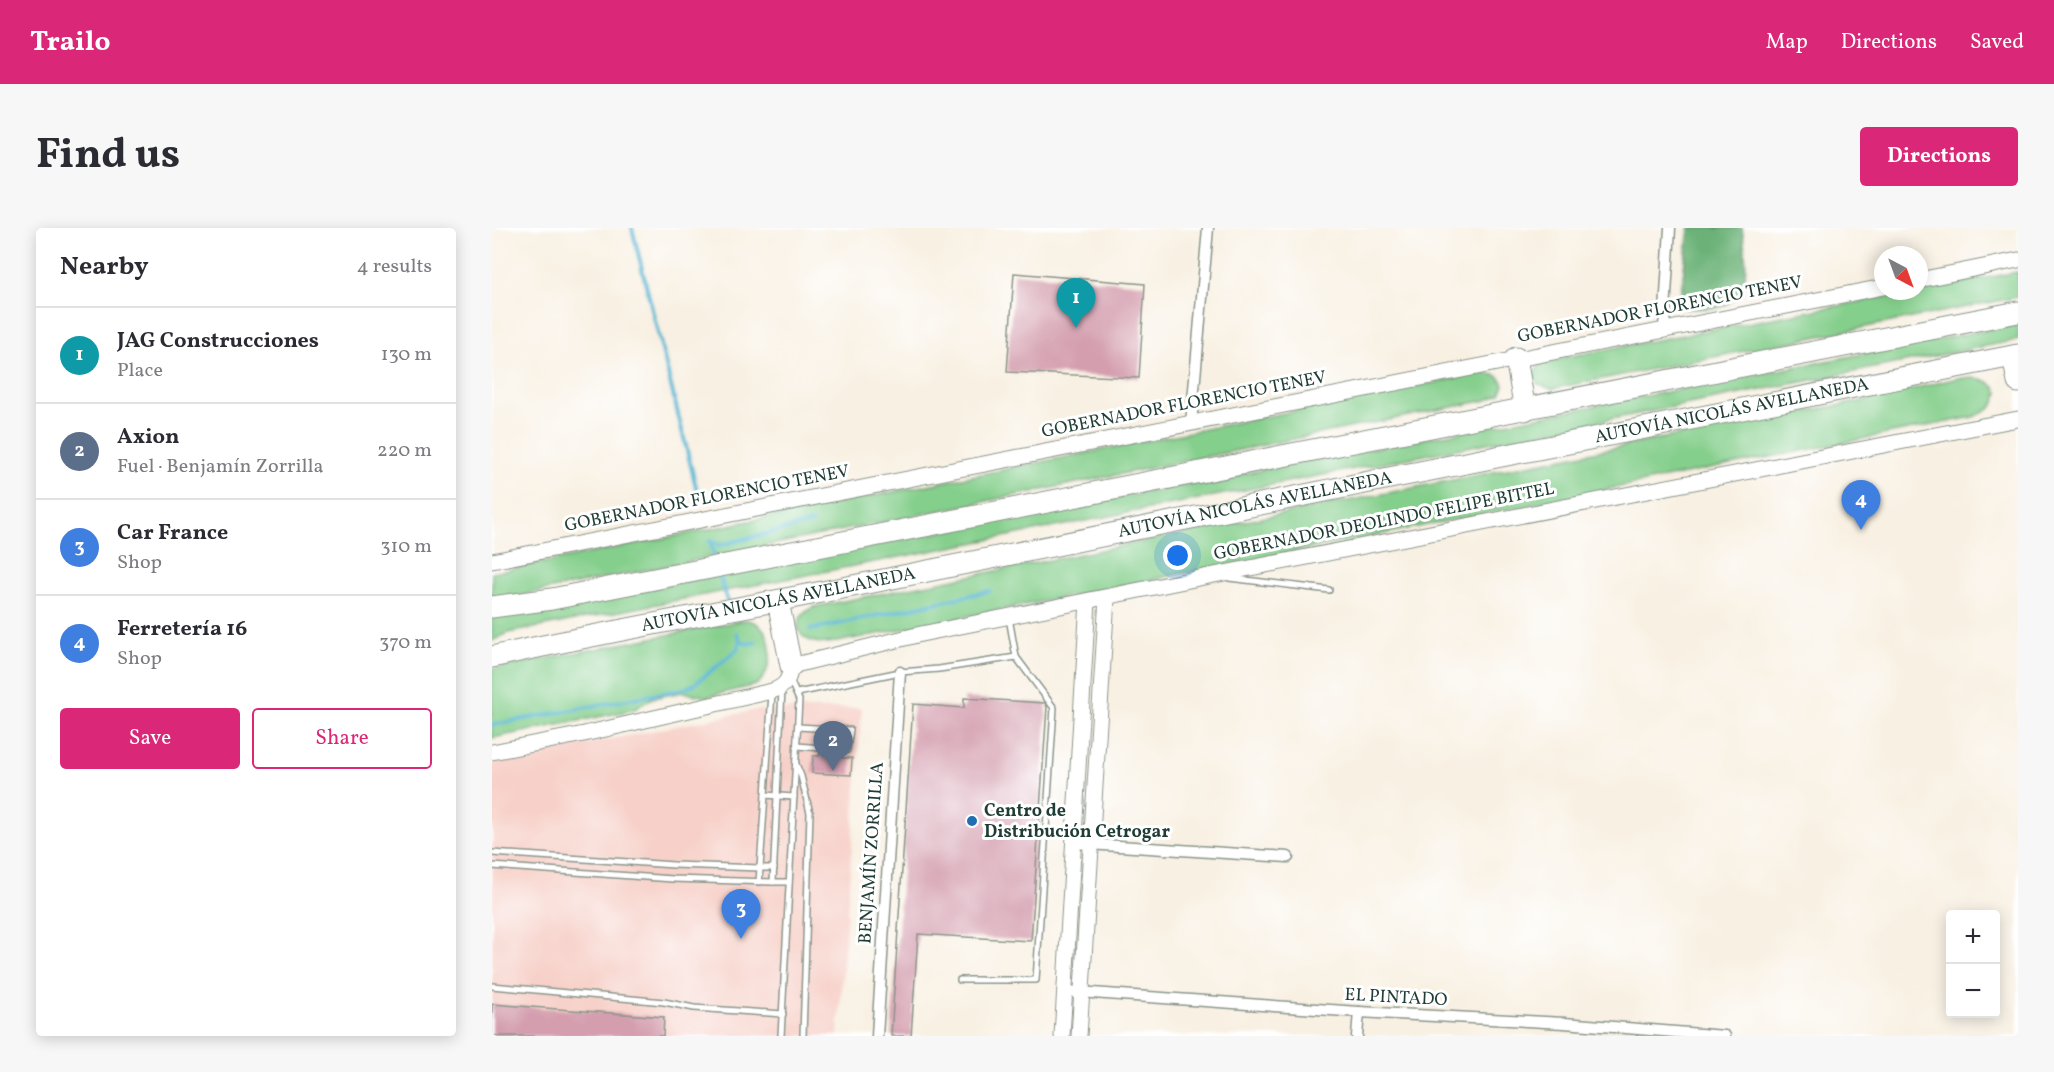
<!DOCTYPE html>
<html lang="en">
<head>
<meta charset="utf-8">
<style>
	body { margin:0; font-family:Vollkorn,serif; background:#f7f7f7; color:#2b2b33 }
	.controls { position:absolute; right:18px; bottom:18px; display:grid; overflow:hidden; border-radius:6px; box-shadow:0 3px 15px #0003 }
	.controls button { width:54px; height:54px; display:grid; place-items:center; padding:0; border:0; border-bottom:2px solid #e1e1e2; background:#fff; color:#2b2b33; font:30px sans-serif }
	.compass { position:absolute; left:1382px; top:18px; width:54px; height:54px; border-radius:50%; background:#fff; box-shadow:0 3px 15px #0003; rotate:139deg }
	.you { position:absolute; left:686px; top:328px; width:21px; height:21px; margin:-15px; border:4px solid #fff; border-radius:50%; background:#1a73e8; box-shadow:0 0 0 9px #1a73e833 }
	.badge { display:grid; place-items:center; width:39px; height:39px; border-radius:50%; background:#db2777; color:#fff; font-size:20px; font-weight:700 }
	.pin { position:absolute; translate:-50% -50px; filter:drop-shadow(0 2px 3px #0008) }
	.pin::after { content:''; position:absolute; top:32px; width:21px; height:18px; background:inherit; clip-path:polygon(0 0,100% 0,50% 100%) }
	.list { margin:0; padding:0; list-style:none }
	h2 { display:flex; justify-content:space-between; align-items:center; height:78px; margin:0; padding:0 24px; font-size:26px }
	h2 small { font-size:20px; font-weight:400; color:#7c7c81 }
	.list li { display:grid; grid-template-columns:39px 1fr auto; gap:18px; align-items:center; box-sizing:border-box; height:96px; padding:0 24px; border-top:2px solid #e1e1e2 }
	.list b { display:block; font-size:22px; white-space:nowrap }
	.list p { margin:0; font-size:20px; white-space:nowrap; color:#7c7c81 }
	.list em { font-size:20px; font-style:normal; color:#7c7c81 }
	.actions { display:flex; gap:12px; padding:18px 24px }
	.actions a { flex:1; padding:14px 0; border:2px solid #db2777; border-radius:6px; text-align:center; font-size:21px; color:#db2777 }
	.actions .main { background:#db2777; color:#fff }
	.map { position:relative; flex:none; width:1526px; height:808px; overflow:hidden; border-radius:6px }
	header { display:flex; align-items:center; gap:36px; box-sizing:border-box; height:84px; padding:0 30px; background:#db2777; color:#fff }
	header strong { font-size:28px }
	nav { display:flex; gap:33px; margin-inline-start:auto; font-size:21px }
	.intro { display:flex; align-items:center; justify-content:space-between; box-sizing:border-box; height:144px; padding:0 36px }
	h1 { margin:0; font-size:42px }
	.button { padding:15px 27px; border-radius:6px; background:#db2777; color:#fff; font-size:21px; font-weight:700 }
	main { display:flex; gap:36px; padding:0 36px }
	aside { flex:1; background:#fff; border-radius:6px; box-shadow:0 3px 15px #0003 }
	.map>svg:first-child { display:block }
</style>
</head>
<body>
<header>
<strong>Trailo</strong>
<nav><a>Map</a><a>Directions</a><a>Saved</a></nav>
</header>
<div class="intro"><h1>Find us</h1><a class="button">Directions</a></div>
<main>
<aside>
<h2>Nearby<small>4 results</small></h2>
<ul class="list">
<li><span class="badge" style="background:#0f9aa8">1</span><div><b>JAG Construcciones</b><p>Place</p></div><em>130 m</em></li>
<li><span class="badge" style="background:#5c6f8a">2</span><div><b>Axion</b><p>Fuel · Benjamín Zorrilla</p></div><em>220 m</em></li>
<li><span class="badge" style="background:#3f7fe0">3</span><div><b>Car France</b><p>Shop</p></div><em>310 m</em></li>
<li><span class="badge" style="background:#3f7fe0">4</span><div><b>Ferretería 16</b><p>Shop</p></div><em>370 m</em></li>
</ul>
<div class="actions"><a class="main">Save</a><a>Share</a></div>
</aside>
<div class="map">
<svg width="1526" height="808" viewBox="0 0 1526 808">
	<rect width="100%" height="100%" fill="#fff"/>
	<filter id="ink" filterUnits="userSpaceOnUse"><feTurbulence type="fractalNoise" baseFrequency=".0167" numOctaves="2"/><feDisplacementMap in="SourceGraphic" scale="12" xChannelSelector="R" yChannelSelector="G"/><feConvolveMatrix kernelMatrix="1 2 1 2 8 2 1 2 1" color-interpolation-filters="sRGB"/></filter>
	<filter id="wash" filterUnits="userSpaceOnUse"><feTurbulence type="fractalNoise" baseFrequency=".008" numOctaves="4" result="noise"/><feDisplacementMap in="SourceGraphic" scale="24" xChannelSelector="R" yChannelSelector="G"/><feGaussianBlur stdDeviation="1.35" result="paint"/><feColorMatrix in="noise" values="0 0 0 0 0 0 0 0 0 0 0 0 0 0 0 0 0 1.4 0 .05"/><feComposite in="paint" operator="in"/></filter>
	<g filter="url(#wash)">
		<rect width="100%" height="100%" fill="#f8f0e2"/>
		<path fill="#f7d1c9" d="M370,480l-24,328h-346v-273l264,-53z"/>
		<g fill="#85cf8c" stroke="#528660" stroke-width="1.5">
			<path d="M1526,44v25l-467,92 -13,-5 -5,-9 6,-9 27,-9z"/>
			<path d="M1526,96v16l-1510,293 -16,8v-24l19,-2z"/>
			<path d="M990,145c11,1 18,1 22,12l-4,9 -13,6 -965,195 -30,4v-26z"/>
			<path d="M1466,150c16,0 31,-2 40,14 -1,15 -12,20 -25,25l-1136,225c-4,0 -10,1 -15,1 -26,-1 -34,-24 -8,-36l925,-184 119,-21z"/>
			<path d="M252,392c32,0 33,50 12,65l-50,12 -23,-5 -31,6 -19,12 -141,28v-69z"/>
		</g>
		<path fill="#6cb278" stroke="#467856" stroke-width="1.5" d="M1197,0h53c4,27 12,66 -21,79 -10,3 -31,1 -42,2z"/>
		<g fill="none" stroke-linecap="round" stroke-linejoin="round">
			<g stroke="#54b6d2" stroke-width="4">
				<path d="M140,0l67,271"/>
				<path d="M217,313l11,4 92,-22"/>
				<path d="M218,313l5,17"/>
				<path d="M228,349l8,27"/>
				<path d="M318,402l180,-39"/>
				<path d="M248,412l7,4 9,-2"/>
				<path d="M0,497l192,-36 12,-6 41,-33 3,-10 -3,-7"/>
			</g>
		</g>
		<g id="blocks">
			<g fill="#d49eaf">
				<path d="M522,45l131,11 -6,94 -132,-6z"/>
				<path d="M472,470l81,5 2,4 -16,234 -113,-7 -7,102h-20l22,-332 51,4z"/>
				<path d="M328,525l22,2v3h10l-1,17 -39,-2 1,-17h6z"/>
				<path d="M0,776l172,13 -1,19h-171z"/>
			</g>
		</g>
	</g>
	<g filter="url(#ink)">
		<use href="#blocks" fill-opacity="0" stroke="#8c968b" stroke-width="1.5"/>
		<g fill="none" stroke-linecap="round" stroke-linejoin="round">
			<defs>
				<g id="lane">
					<path d="M737,350l100,12"/>
					<path d="M305,465l103,-21 39,-3 77,-12"/>
					<path d="M305,518l50,4 3,-20 -52,-3"/>
					<path d="M304,536l5,12 9,37 -7,223"/>
					<path d="M273,567l29,2"/>
					<path d="M0,625l182,12 86,3 12,-175"/>
					<path d="M0,638l181,13 100,3 9,-193"/>
					<path d="M267,654l1,-14h14"/>
					<path d="M281,654h16"/>
					<path d="M468,752h76l18,-272 -38,-51 -7,-39"/>
					<path d="M0,758l172,16 30,6 89,6"/>
					<path d="M289,808l18,-336 -9,-20"/>
				</g>
				<g id="street">
					<path d="M1172,101l6,-101"/>
					<path d="M699,196l17,-196"/>
					<path d="M581,615l215,14"/>
					<path d="M572,763l295,21 205,11 161,13"/>
					<path d="M385,808l23,-364"/>
					<path d="M865,808l2,-24"/>
				</g>
				<g id="secondary">
					<path d="M1427,52l99,-20"/>
					<path d="M0,333l1391,-274"/>
					<path d="M0,524l92,-18 188,-43c14,-5 17,-11 19,-25l130,-32 288,-58 809,-157"/>
					<path d="M570,808l26,-435"/>
					<path d="M587,808l28,-438"/>
				</g>
				<g id="highway">
					<path d="M1521,128l5,26"/>
					<path d="M1024,130l9,52"/>
					<path d="M286,373l13,65"/>
					<path d="M0,379l60,-8 1466,-287"/>
					<path id="s1" d="M0,429c125,-28 251,-49 376,-74 383,-79 766,-153 1150,-228"/>
				</g>
			</defs>
			<use href="#lane" stroke="#8c968b" stroke-width="8"/>
			<use href="#street" stroke="#8c968b" stroke-width="13"/>
			<use href="#secondary" stroke="#8c968b" stroke-width="17"/>
			<use href="#highway" stroke="#8c968b" stroke-width="23"/>
			<use href="#lane" stroke="#fff" stroke-width="5"/>
			<use href="#street" stroke="#fff" stroke-width="10"/>
			<use href="#secondary" stroke="#fff" stroke-width="15"/>
			<use href="#highway" stroke="#fff" stroke-width="21"/>
		</g>
	</g>
	<circle fill="#1f6fb2" stroke="#fff" stroke-width="2" cx="480" cy="593" r="6"/>
	<g text-anchor="middle" dominant-baseline="central" stroke-width="6" stroke-linejoin="round" paint-order="stroke">
		<g font-size="18" fill="#1f3d34" stroke="#fff">
			<text transform="translate(1168 82) rotate(-11)">GOBERNADOR FLORENCIO TENEV</text>
			<text transform="translate(692 177) rotate(-11)">GOBERNADOR FLORENCIO TENEV</text>
			<text stroke="none"><textPath href="#s1" startOffset="1264">AUTOVÍA NICOLÁS AVELLANEDA</textPath></text>
			<text transform="translate(215 271) rotate(-11)">GOBERNADOR FLORENCIO TENEV</text>
			<text stroke="none"><textPath href="#s1" startOffset="778">AUTOVÍA NICOLÁS AVELLANEDA</textPath></text>
			<text transform="translate(892 294) rotate(-11)">GOBERNADOR DEOLINDO FELIPE BITTEL</text>
			<text stroke="none"><textPath href="#s1" startOffset="292">AUTOVÍA NICOLÁS AVELLANEDA</textPath></text>
			<text transform="translate(380 625) rotate(-86)">BENJAMÍN ZORRILLA</text>
			<text transform="translate(904 770) rotate(3)">EL PINTADO</text>
		</g>
		<g font-size="18" font-weight="bold" fill="#1f3d34" stroke="#fff" text-anchor="start">
			<text x="492" y="583">Centro de<tspan x="492" dy="21">Distribución Cetrogar</tspan></text>
		</g>
	</g>
</svg>
<div class="controls">
<button>+</button>
<button>−</button>
</div>
<svg class="compass" viewBox="-18 -18 36 36"><path d="M0-13l5 13h-10z" fill="#e53935"/><path d="M0 13l5-13h-10z" fill="#7c7c81"/></svg>
<div class="you"></div>
<div class="pin badge" style="left:584px;top:100px;background:#0f9aa8">1</div>
<div class="pin badge" style="left:341px;top:543px;background:#5c6f8a">2</div>
<div class="pin badge" style="left:249px;top:711px;background:#3f7fe0">3</div>
<div class="pin badge" style="left:1369px;top:302px;background:#3f7fe0">4</div>
</div>
</main>
</body>
</html>
